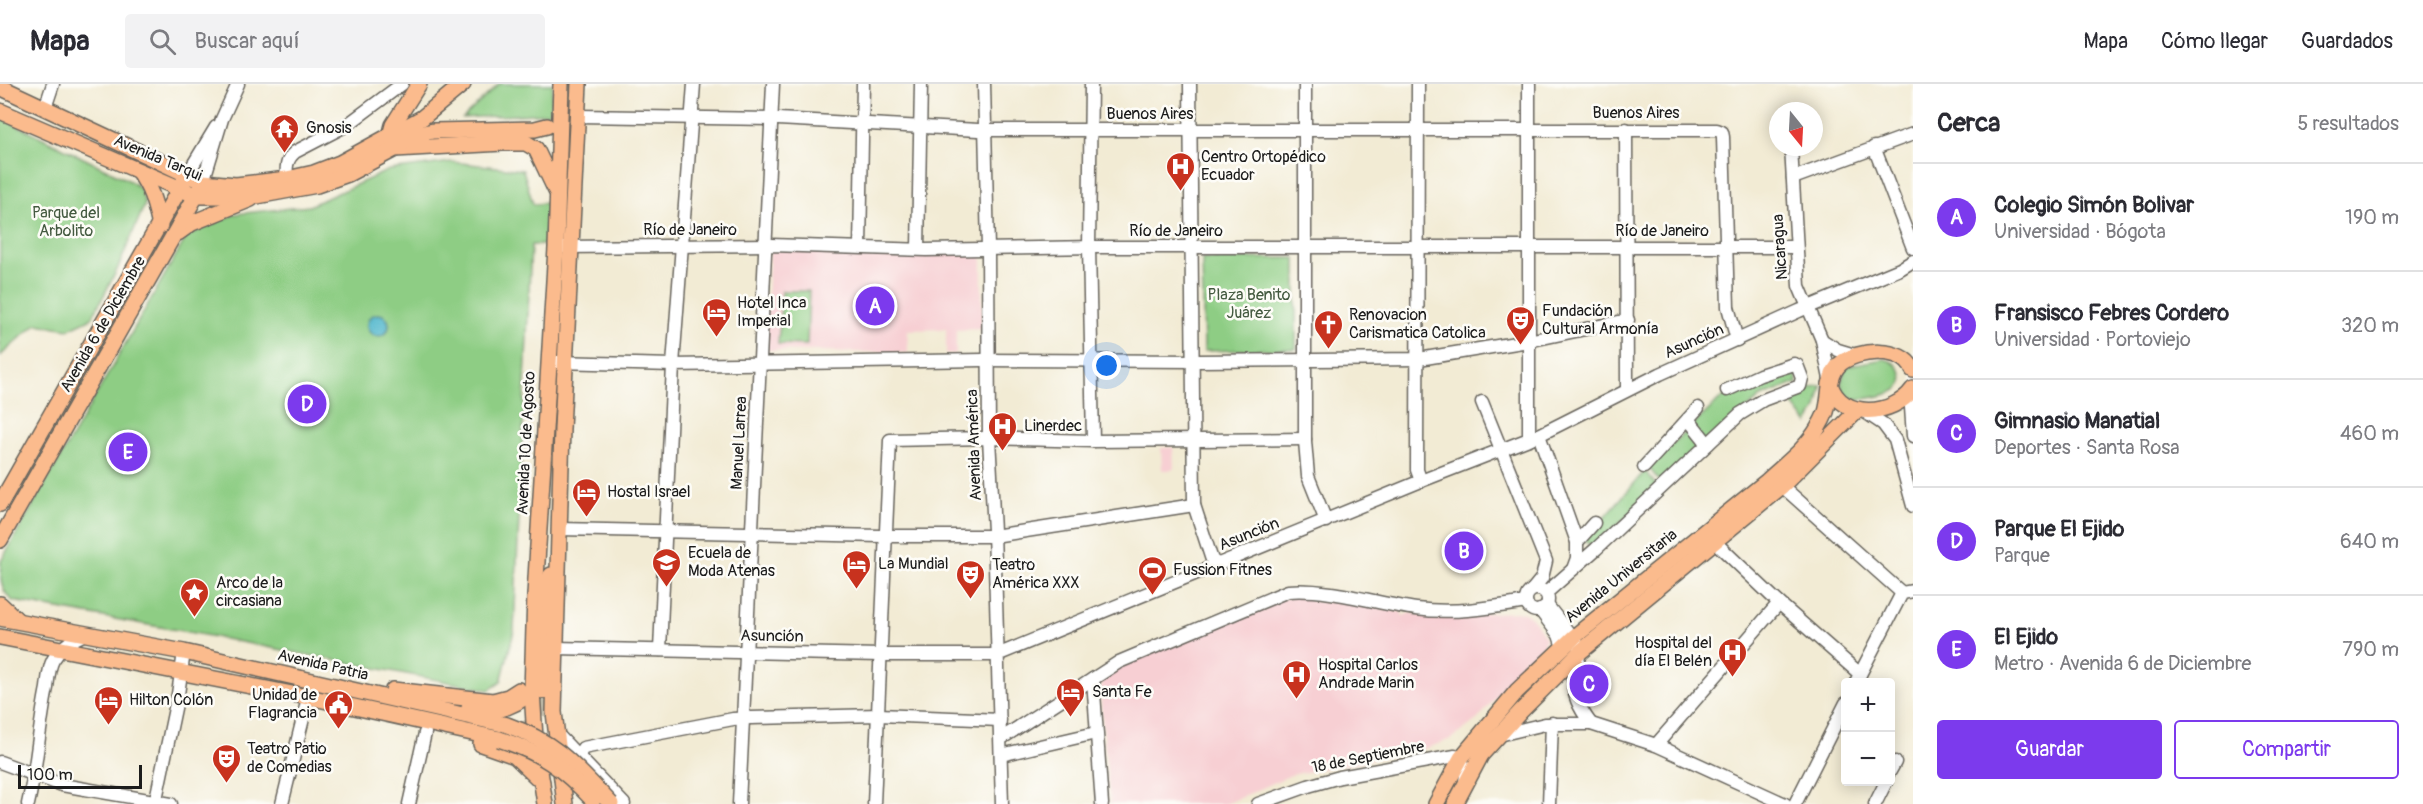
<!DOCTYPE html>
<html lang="es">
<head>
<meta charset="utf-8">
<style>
	body { margin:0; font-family:Pangolin,sans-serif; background:#f2f2f3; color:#2b2b33 }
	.controls { position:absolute; right:18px; bottom:18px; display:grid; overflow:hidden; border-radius:6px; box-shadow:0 3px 15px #0003 }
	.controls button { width:54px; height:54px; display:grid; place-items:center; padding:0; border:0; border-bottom:2px solid #e1e1e2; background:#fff; color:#2b2b33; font:30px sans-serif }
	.compass { position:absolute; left:1769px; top:18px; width:54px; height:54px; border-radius:50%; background:#fff; box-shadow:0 3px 15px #0003; rotate:162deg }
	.scale { position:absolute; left:18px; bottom:15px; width:124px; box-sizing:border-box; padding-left:6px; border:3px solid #1c1c1c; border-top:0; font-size:16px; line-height:21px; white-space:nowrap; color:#1c1c1c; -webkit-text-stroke:4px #fdfcf7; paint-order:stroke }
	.you { position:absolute; left:1107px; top:282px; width:21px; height:21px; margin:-15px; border:4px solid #fff; border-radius:50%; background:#1a73e8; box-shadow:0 0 0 9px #1a73e833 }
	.badge { display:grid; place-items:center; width:39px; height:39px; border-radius:50%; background:#7c3aed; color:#fff; font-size:20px; font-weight:700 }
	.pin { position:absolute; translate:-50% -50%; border:3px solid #fff; box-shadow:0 2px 6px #0006 }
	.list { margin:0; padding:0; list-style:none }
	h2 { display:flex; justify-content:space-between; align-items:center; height:78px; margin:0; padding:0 24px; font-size:26px }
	h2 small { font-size:20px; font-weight:400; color:#7c7c81 }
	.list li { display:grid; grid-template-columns:39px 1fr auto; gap:18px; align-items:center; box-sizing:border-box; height:108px; padding:0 24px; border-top:2px solid #e1e1e2 }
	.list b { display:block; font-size:22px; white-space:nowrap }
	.list p { margin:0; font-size:20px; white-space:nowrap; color:#7c7c81 }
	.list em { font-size:20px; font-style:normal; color:#7c7c81 }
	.actions { display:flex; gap:12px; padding:18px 24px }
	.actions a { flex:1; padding:14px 0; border:2px solid #7c3aed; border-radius:6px; text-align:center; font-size:21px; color:#7c3aed }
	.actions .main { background:#7c3aed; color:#fff }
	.icon { flex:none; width:33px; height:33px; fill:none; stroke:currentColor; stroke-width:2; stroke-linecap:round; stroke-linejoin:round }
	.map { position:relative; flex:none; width:1913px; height:720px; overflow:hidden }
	header { display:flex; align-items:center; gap:36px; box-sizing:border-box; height:84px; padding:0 30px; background:#fff; border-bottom:2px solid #e1e1e2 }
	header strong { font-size:28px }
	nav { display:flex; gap:33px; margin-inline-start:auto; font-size:21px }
	.search { width:420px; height:54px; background:#f2f2f3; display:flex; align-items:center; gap:15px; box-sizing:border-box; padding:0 21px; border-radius:6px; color:#7c7c81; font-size:22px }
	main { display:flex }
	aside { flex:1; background:#fff }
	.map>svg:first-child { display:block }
</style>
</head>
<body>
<header>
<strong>Mapa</strong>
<div class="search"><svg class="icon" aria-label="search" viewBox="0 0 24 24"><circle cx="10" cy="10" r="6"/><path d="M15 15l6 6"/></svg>Buscar aquí</div>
<nav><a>Mapa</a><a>Cómo llegar</a><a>Guardados</a></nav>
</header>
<main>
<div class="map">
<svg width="1913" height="720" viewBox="0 0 1913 720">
	<rect width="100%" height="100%" fill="#fdfcf7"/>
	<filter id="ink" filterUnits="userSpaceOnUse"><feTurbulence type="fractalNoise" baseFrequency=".0167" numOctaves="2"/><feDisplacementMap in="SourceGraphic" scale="12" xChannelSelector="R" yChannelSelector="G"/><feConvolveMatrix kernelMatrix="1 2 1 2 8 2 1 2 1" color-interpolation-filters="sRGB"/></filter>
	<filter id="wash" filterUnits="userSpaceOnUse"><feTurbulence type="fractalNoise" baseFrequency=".008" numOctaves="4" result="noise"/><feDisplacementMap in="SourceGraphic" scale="24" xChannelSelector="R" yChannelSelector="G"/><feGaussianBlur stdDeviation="1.35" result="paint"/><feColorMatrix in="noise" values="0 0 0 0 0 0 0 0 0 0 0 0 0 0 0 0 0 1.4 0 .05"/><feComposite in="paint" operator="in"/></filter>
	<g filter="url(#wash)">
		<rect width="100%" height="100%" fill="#f2ebd4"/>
		<g fill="#f7cfd3">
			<path d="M770,165l212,1v79l-26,1v24h-10v-25l-38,1v23l-144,-3z"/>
			<path d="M1173,363l1,23h-12l-1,-22z"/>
			<path d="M1307,511l5,6 19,1 3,-3 68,13 1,5 6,-4 18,2 95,-3 10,5 14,21 -4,9 -23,23 -41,49 -25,19 -15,6 -21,7 -126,24 -65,29h-116l-10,-110 3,-15 23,-17 142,-61z"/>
		</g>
		<g fill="#8ecd84" stroke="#557450" stroke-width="1.5">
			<path d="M499,0h54l-3,29 -87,5z"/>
			<path d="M0,33l130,64 10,7 5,16 -28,66 -25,48 -23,11 -33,-5 -36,32z"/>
			<path d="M452,78l71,8 10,34 16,-1 -5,42h-13l-17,386 -13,51 -12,8 -295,-57 -181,-32c-13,-11 -13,-22 -12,-40l186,-325 48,-22 74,-8 80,-36z"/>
			<path d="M1296,174v91l-92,2 -2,-92z"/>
			<path d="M782,207h27l-2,54 -29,-1z"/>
			<path d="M1884,275c12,2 25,16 15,29 -6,7 -39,13 -47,10 -3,-1 -5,-4 -8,-5l-3,-10 4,-14 6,-4z"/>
			<path d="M1793,284l3,2 1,13 -36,14 -100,86 -13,-16 78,-73z"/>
			<path d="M1817,302h5l-5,22 -9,16 -21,-27z"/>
			<path d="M1645,387l13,17 -64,59 -10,-6z"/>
		</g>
		<circle fill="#4eb6cc" stroke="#356974" stroke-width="1.5" cx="378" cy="241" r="11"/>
	</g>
	<g filter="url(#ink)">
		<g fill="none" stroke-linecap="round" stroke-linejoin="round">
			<path stroke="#c7c2af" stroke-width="15" stroke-dasharray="15 8" stroke-linecap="butt" d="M500,647c32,2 41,-9 43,-40"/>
			<defs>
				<g id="minor">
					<path d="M984,0l4,165 1,189 5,93 8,273"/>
					<path d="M1091,0l-2,163 4,194"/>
					<path d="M1190,0l4,421 18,55 5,4"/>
					<path d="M1305,0v357l3,35 18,45"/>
					<path d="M1418,0l-1,386 4,11"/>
					<path d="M1529,0v355"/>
					<path d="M45,24l8,-24"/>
					<path d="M578,32l200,3 200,11h739l5,2 1,5 5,170 9,33"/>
					<path d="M1626,45l1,260"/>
					<path d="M1791,63l8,139 23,54 8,39"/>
					<path d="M1874,63l39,101"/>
					<path d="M187,91l29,-48"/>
					<path d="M1793,94l120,-44"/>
					<path d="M287,95c-1,-12 -1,-19 8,-27l52,-27 55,-41"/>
					<path d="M203,98l19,-63 16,-35"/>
					<path d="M564,163l207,-2 155,5 170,-3h699"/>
					<path d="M860,163l3,-163"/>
					<path d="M918,165l3,-165"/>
					<path d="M1822,256l16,10 20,6"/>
					<path d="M556,278l117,3 310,-5 216,1 220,-2 109,-18 100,-21"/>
					<path d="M1910,309l3,43"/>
					<path d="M1482,318l64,159 -4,17 -9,11"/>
					<path d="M1862,326l21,14 12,16 18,66"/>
					<path d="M1688,335l20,25"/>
					<path d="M1539,351l38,107v16l-4,11"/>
					<path d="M1644,383l54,-59"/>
					<path d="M1782,402l120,107"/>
					<path d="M559,445l322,7h113l200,-31"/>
					<path d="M1577,458l17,-19"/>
					<path d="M1715,458l64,61 81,71"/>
					<circle cx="1537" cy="516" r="11"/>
					<path d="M1546,509l50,-44 144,-135 23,-14 37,-14 2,-8 -5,-13 -3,-1 -34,11 -33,15"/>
					<path d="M1547,521l31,40c4,12 -2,18 -4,29 -3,20 6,35 17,50"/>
					<path d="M1540,526l19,25 4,12"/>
					<path d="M556,564l324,7h117l424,-174 118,-46 121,-61 139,-63 101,-42 13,-8"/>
					<path d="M660,566l13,-285 21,-281"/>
					<path d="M1093,595l9,125"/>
					<path d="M1856,598l46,-89 11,-2"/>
					<path d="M557,650l67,70"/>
					<path d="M1499,651l46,-11h46l65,21 129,59"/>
					<path d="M1002,654l117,-76 169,-71c42,-3 86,12 128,18 37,5 73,-1 110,-7"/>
					<path d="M1656,661l123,-142"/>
					<path d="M579,671l4,-7 150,-29 18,-1 128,-3 121,5"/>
					<path d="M1001,671l95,-22"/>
					<path d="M0,678l62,23 109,19"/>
					<path d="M1890,687l5,-9"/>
					<path d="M28,720c9,-38 11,-78 19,-116 1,-9 2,-21 6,-28 7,-12 20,-21 32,-26"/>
					<path d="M155,720l23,-110 6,-42"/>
					<path d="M282,720l26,-106"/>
					<path d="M409,720l16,-71"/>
					<path d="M739,720l34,-720"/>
					<path d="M874,720l16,-364 96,-2 107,3 212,-2"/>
					<path d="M1258,720l50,-18 32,-9 115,-21 6,2 5,15 -1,10"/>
					<path d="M1549,720l3,-81"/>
					<path d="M1795,720l51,-101"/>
					<path d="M1875,720l11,-22"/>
				</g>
				<g id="major">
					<path d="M0,3l203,95 33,3 51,-6 27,-6 26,-10 82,-45 41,-34"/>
					<path d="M0,27l197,85h60l60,-11 31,-11 47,-25 108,-6h23l10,6 20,42"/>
					<path d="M390,52l3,-11 26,-41"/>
					<path d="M395,65l19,-14 19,-4 102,-2 12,-3"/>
					<path d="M138,87c14,18 17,34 22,55"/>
					<path d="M178,149l14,-10 59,-24"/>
					<path d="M1830,300c11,37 64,32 83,5"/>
					<path d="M0,420l184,-323"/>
					<path d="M0,456l201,-353"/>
					<path d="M0,520l18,17"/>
					<path d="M0,534l184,34 323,73"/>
					<path d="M0,553l323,63 176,39"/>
					<path d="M393,606l100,11 15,-4 11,-7"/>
					<path d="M543,607c0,-29 -4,-92 8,-116"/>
					<path d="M469,624c25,6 45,0 63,-17"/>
					<path d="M481,660l34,12 27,26"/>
					<path d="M545,720l-10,-66 -3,-47 3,-96 21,-347 5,-164"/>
					<path d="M565,720l-11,-92 8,-283 17,-345"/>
					<path d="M1436,720l25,-46 56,-67 57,-54 193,-156c17,-16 39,-32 51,-53 3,-5 6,-11 8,-16 5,-16 1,-36 14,-48 17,-15 63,-18 73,6"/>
					<path d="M1455,720l26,-49 40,-44 59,-59 202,-166 76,-76"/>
				</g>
			</defs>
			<use href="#minor" stroke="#67645c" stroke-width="15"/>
			<use href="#major" stroke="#67645c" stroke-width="18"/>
			<use href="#minor" stroke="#fff" stroke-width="12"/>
			<use href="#major" stroke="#fbbb8d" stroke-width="15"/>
			<defs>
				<g id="major-bridge">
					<path d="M507,641c49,17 69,42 104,79"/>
					<path d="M499,655c43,14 64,29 94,61"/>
				</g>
			</defs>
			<use href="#major-bridge" stroke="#67645c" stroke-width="18" stroke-linecap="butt"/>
			<use href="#major-bridge" stroke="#fbbb8d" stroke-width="15"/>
		</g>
	</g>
	<defs>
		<symbol id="temple-pin" viewBox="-11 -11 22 30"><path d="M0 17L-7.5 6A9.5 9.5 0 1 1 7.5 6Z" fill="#c8321e" stroke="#fdfcf7"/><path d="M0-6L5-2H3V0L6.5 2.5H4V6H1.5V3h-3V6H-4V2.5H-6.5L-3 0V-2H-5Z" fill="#fff"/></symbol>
		<symbol id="hospital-pin" viewBox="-11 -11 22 30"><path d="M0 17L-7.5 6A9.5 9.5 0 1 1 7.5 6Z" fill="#c8321e" stroke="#fdfcf7"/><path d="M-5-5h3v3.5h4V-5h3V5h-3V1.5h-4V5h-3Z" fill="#fff"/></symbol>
		<symbol id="hotel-pin" viewBox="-11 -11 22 30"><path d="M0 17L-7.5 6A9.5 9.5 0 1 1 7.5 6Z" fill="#c8321e" stroke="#fdfcf7"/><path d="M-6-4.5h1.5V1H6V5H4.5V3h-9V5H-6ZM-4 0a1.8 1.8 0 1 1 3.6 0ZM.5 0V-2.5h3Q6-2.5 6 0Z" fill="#fff"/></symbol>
		<symbol id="theatre-pin" viewBox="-11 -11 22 30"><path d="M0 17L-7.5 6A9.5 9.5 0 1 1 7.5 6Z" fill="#c8321e" stroke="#fdfcf7"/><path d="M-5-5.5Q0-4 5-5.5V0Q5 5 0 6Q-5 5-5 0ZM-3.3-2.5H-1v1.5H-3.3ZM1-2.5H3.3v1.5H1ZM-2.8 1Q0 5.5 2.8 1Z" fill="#fff"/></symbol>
		<symbol id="church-pin" viewBox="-11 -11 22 30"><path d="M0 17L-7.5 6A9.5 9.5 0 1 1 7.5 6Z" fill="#c8321e" stroke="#fdfcf7"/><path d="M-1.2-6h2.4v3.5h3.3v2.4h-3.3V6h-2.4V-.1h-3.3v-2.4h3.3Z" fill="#fff"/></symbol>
		<symbol id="school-pin" viewBox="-11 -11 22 30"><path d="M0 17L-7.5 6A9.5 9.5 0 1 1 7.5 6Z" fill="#c8321e" stroke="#fdfcf7"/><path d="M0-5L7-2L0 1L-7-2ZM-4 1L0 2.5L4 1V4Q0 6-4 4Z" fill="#fff"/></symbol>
		<symbol id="stadium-pin" viewBox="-11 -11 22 30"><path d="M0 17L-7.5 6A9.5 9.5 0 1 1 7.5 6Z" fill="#c8321e" stroke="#fdfcf7"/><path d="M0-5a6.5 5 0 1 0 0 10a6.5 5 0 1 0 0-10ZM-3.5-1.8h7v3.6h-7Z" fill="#fff"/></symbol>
		<symbol id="sight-pin" viewBox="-11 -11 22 30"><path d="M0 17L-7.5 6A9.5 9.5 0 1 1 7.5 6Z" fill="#c8321e" stroke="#fdfcf7"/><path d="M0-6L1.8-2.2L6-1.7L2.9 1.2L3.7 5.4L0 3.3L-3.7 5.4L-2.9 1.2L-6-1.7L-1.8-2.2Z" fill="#fff"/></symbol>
		<symbol id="civic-pin" viewBox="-11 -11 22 30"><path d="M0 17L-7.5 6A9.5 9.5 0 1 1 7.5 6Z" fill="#c8321e" stroke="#fdfcf7"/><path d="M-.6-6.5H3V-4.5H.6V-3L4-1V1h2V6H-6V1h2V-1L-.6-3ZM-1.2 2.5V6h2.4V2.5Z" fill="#fff"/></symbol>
	</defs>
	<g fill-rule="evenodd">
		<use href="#temple-pin" x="268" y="28" width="33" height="45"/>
		<use href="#hospital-pin" x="1164" y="66" width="33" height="45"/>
		<use href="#hotel-pin" x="700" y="212" width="33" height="45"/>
		<use href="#theatre-pin" x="1504" y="220" width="33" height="45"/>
		<use href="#church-pin" x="1312" y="224" width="33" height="45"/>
		<use href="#hospital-pin" x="986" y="326" width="33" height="45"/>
		<use href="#hotel-pin" x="570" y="392" width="33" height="45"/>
		<use href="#school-pin" x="650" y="462" width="33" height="45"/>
		<use href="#hotel-pin" x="840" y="464" width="33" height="45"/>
		<use href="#stadium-pin" x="1136" y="470" width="33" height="45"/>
		<use href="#theatre-pin" x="954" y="474" width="33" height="45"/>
		<use href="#sight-pin" x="178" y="492" width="33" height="45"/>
		<use href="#hospital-pin" x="1716" y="552" width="33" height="45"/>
		<use href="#hospital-pin" x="1280" y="574" width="33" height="45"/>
		<use href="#hotel-pin" x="1054" y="592" width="33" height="45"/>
		<use href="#hotel-pin" x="92" y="600" width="33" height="45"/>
		<use href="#civic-pin" x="322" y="604" width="33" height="45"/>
		<use href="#theatre-pin" x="210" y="658" width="33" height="45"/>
	</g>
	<g text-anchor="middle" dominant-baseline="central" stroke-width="5" stroke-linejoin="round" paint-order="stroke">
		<g font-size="16" fill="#1c1c1c" stroke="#fdfcf7">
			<text x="1636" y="29">Buenos Aires</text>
			<text x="1150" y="30">Buenos Aires</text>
			<text transform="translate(158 74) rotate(23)">Avenida Tarqui</text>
			<text x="690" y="146">Río de Janeiro</text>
			<text x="1176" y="147">Río de Janeiro</text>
			<text x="1662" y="147">Río de Janeiro</text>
			<text transform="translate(1780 163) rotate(-94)">Nicaragua</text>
			<text transform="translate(103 240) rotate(-60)">Avenida 6 de Diciembre</text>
			<text transform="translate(1694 257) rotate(-24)">Asunción</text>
			<text transform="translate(526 359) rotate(-87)">Avenida 10 de Agosto</text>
			<text transform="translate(739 359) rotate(-87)">Manuel Larrea</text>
			<text transform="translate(974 361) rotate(-92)">Avenida América</text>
			<text transform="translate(1249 450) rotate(-22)">Asunción</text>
			<text transform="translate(1621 492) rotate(-39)">Avenida Universitaria</text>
			<text transform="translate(772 552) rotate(1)">Asunción</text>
			<text transform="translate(323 581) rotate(13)">Avenida Patria</text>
			<text transform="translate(1368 673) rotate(-11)">18 de Septiembre</text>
		</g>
		<g font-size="16" fill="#1c1c1c" stroke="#fdfcf7" text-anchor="start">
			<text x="306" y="44">Gnosis</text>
			<text x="1201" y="73">Centro Ortopédico<tspan x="1201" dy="18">Ecuador</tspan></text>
			<text x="737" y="219">Hotel Inca<tspan x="737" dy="18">Imperial</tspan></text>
			<text x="1542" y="227">Fundación<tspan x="1542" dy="18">Cultural Armonía</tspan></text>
			<text x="1349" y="231">Renovacion<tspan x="1349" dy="18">Carismatica Catolica</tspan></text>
			<text x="1024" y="342">Linerdec</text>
			<text x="607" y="408">Hostal Israel</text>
			<text x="688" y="469">Ecuela de<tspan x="688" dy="18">Moda Atenas</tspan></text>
			<text x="878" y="480">La Mundial</text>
			<text x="992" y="481">Teatro<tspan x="992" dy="18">América XXX</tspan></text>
			<text x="1173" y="486">Fussion Fitnes</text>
			<text x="216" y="499">Arco de la<tspan x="216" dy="18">circasiana</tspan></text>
			<text x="1712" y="559" text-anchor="end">Hospital del<tspan x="1712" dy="18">día El Belėn</tspan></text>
			<text x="1318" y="581">Hospital Carlos<tspan x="1318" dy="18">Andrade Marin</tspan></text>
			<text x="1092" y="608">Santa Fe</text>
			<text x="317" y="611" text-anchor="end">Unidad de<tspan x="317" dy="18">Flagrancia</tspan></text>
			<text x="129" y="616">Hilton Colón</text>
			<text x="247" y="665">Teatro Patio<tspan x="247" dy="18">de Comedias</tspan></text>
		</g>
		<g font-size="16" fill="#445a40" stroke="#fdfcf7">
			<text x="66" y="129">Parque del<tspan x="66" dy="18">Arbolito</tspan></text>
			<text x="1249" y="211">Plaza Benito<tspan x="1249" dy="18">Juárez</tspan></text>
		</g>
	</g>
</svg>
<div class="controls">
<button>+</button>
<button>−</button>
</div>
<svg class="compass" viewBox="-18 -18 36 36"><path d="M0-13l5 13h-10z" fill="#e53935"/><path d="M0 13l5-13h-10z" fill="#7c7c81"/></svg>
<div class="scale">100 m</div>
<div class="you"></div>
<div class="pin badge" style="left:875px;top:222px">A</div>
<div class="pin badge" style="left:1464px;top:467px">B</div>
<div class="pin badge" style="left:1589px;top:600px">C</div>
<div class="pin badge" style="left:307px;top:320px">D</div>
<div class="pin badge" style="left:128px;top:368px">E</div>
</div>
<aside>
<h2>Cerca<small>5 resultados</small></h2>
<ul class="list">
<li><span class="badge">A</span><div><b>Colegio Simón Bolivar</b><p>Universidad · Bógota</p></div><em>190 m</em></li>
<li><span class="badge">B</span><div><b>Fransisco Febres Cordero</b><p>Universidad · Portoviejo</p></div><em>320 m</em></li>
<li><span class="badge">C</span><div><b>Gimnasio Manatial</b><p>Deportes · Santa Rosa</p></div><em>460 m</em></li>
<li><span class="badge">D</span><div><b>Parque El Ejido</b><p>Parque</p></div><em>640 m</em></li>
<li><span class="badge">E</span><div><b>El Ejido</b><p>Metro · Avenida 6 de Diciembre</p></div><em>790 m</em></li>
</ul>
<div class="actions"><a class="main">Guardar</a><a>Compartir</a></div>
</aside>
</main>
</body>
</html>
